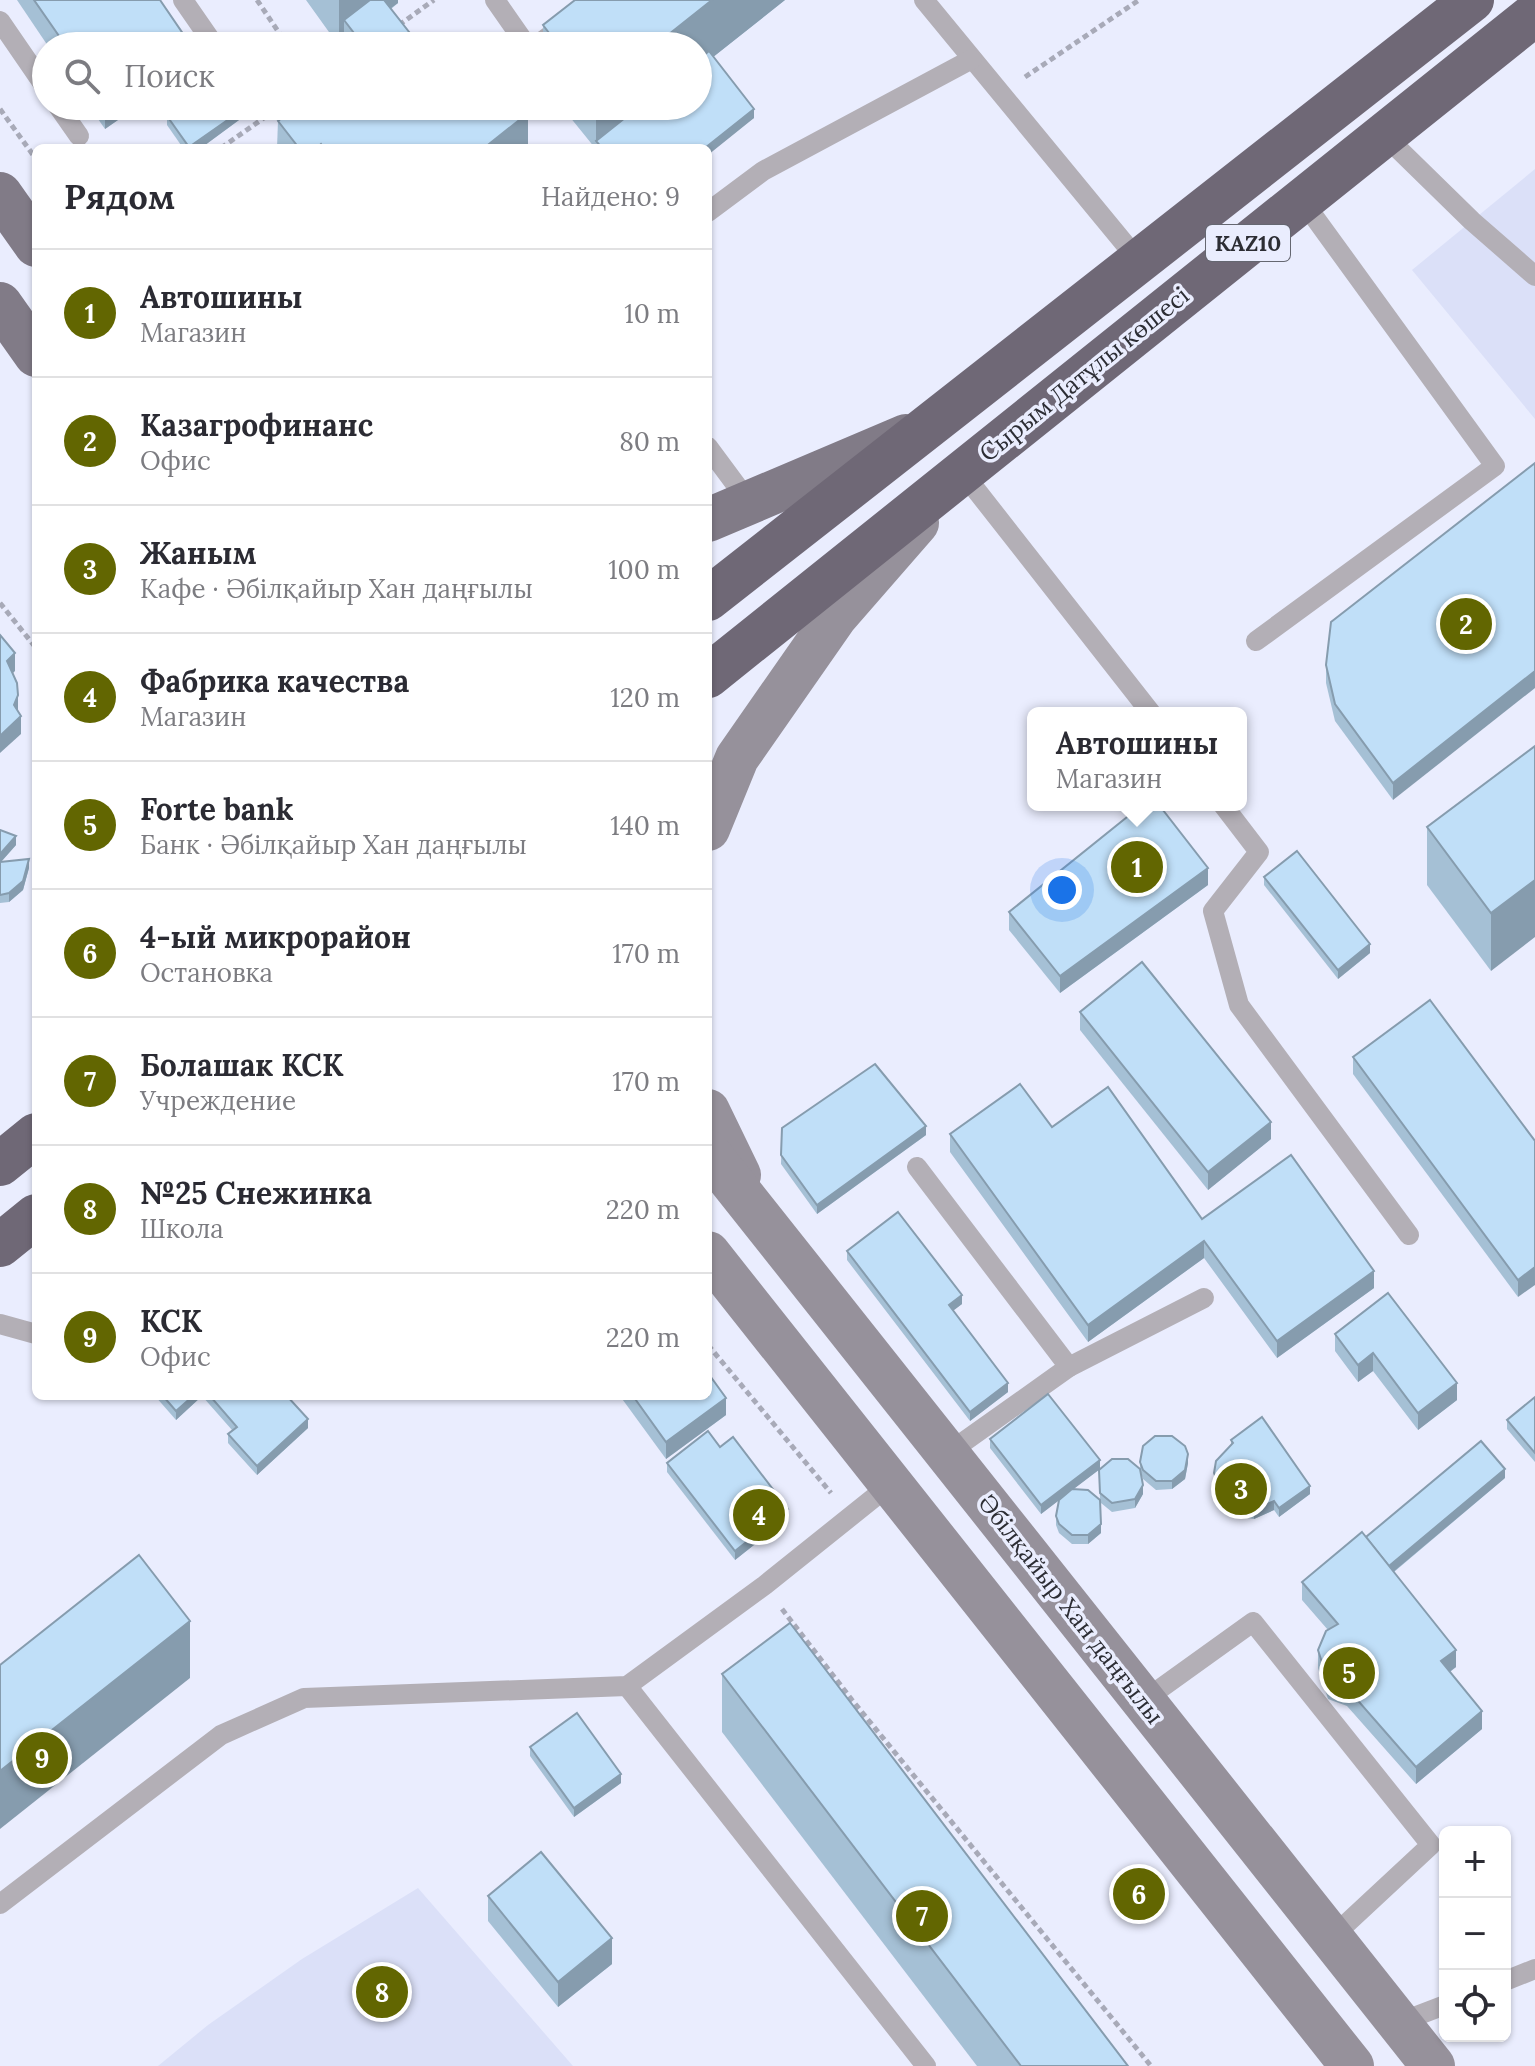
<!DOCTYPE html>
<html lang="ru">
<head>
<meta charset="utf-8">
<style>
	body { margin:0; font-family:Lora,serif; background:#f2f2f3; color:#2b2b33 }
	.controls { position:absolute; right:24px; bottom:24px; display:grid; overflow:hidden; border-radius:12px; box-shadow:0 2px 6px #0004 }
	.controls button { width:72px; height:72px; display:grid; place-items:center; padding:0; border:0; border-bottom:2px solid #e1e1e2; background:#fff; color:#2b2b33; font:40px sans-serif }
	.you { position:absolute; left:1062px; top:890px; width:28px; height:28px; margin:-20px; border:6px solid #fff; border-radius:50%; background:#1a73e8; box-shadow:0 0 0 12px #1a73e833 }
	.badge { display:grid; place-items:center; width:52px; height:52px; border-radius:50%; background:#626601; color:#fff; font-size:26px; font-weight:700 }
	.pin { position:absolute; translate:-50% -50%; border:4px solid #fff; box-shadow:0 2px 8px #0006 }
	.popup { position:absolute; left:1027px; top:707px; width:220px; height:104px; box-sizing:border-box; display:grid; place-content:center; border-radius:12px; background:#fff; filter:drop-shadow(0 2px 6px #0005); font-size:26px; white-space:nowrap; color:#7c7c81 }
	.popup b { font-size:30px; color:#2b2b33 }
	.popup::after { content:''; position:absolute; left:50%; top:100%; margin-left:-16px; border:16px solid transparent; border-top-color:#fff }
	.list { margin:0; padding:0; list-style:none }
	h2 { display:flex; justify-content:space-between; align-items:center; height:104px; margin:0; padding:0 32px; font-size:34px }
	h2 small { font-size:26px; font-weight:400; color:#7c7c81 }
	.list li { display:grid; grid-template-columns:52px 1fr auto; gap:24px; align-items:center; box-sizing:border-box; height:128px; padding:0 32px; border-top:2px solid #e1e1e2 }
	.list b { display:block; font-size:30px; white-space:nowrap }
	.list p { margin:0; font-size:26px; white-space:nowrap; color:#7c7c81 }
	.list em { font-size:26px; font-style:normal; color:#7c7c81 }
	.icon { flex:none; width:44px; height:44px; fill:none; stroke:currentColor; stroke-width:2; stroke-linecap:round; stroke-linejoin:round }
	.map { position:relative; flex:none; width:1535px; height:2066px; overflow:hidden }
	.search { position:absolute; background:#fff; box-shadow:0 2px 6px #0004; left:32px; top:32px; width:680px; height:88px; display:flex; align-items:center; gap:20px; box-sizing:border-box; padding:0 28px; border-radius:44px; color:#7c7c81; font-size:30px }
	.panel { position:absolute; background:#fff; box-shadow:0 2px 6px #0004; left:32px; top:144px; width:680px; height:1256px; border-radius:12px }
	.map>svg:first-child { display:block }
</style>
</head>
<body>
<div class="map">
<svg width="1535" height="2066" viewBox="0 0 1535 2066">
	<rect width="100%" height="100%" fill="#eaedfe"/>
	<g fill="#dbe0f8">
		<path d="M1535,169v250l-123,-149z"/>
		<path d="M418,1888l155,178h-415l50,-41 94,-66z"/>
	</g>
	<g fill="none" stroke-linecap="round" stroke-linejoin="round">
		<g stroke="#a8aab8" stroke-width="5" stroke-dasharray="6 4" stroke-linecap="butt">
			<path d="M257,0l31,46"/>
			<path d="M399,25l35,-25"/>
			<path d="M1025,77l114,-77"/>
			<path d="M0,109l36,50"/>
			<path d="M221,148l60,-42"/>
			<path d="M0,603l36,45"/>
			<path d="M708,1345l123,148"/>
			<path d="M782,1609l70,91 299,366"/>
		</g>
		<g stroke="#b3afb6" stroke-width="20">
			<path d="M183,0l27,39"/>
			<path d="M495,0l32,46"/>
			<path d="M924,0l215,261"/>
			<path d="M0,21l46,67"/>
			<path d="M536,46l61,-46"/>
			<path d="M58,106l21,30"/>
			<path d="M1383,134l89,87 63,55"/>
			<path d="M708,212l55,-41 209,-112"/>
			<path d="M708,447l40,54"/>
			<path d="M962,472l189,241"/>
			<path d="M1256,641l239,-175 -193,-266"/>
			<path d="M1223,805l36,47 -46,59 26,94 170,230"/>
			<path d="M917,1167l152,200 -121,86"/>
			<path d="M0,1324l36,10"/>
			<path d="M1069,1367l135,-69"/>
			<path d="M627,1686l299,380"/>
			<path d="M1143,1701l110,-79 178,223 -100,93"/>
			<path d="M0,1904l221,-169 83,-37 323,-12 138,-101 126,-101"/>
			<path d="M1505,1981l30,-12"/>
			<path d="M1398,2023l47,-18"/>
		</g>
		<g stroke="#96919b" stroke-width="44">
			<path d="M708,829l29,-71 99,-142 81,-93"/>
			<path d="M708,1111l31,64"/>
			<path d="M708,1152l725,914"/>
			<path d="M708,1253l644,813"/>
		</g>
		<g stroke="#817b87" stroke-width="44">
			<path d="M0,194l36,51"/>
			<path d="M0,304l36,51"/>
			<path d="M708,520l198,-84"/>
		</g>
		<g stroke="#6f6876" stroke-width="44">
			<path d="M708,599l764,-599"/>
			<path d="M708,676l827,-662"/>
			<path d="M0,1164l36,-29"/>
			<path d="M0,1245l36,-29"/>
		</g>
	</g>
	<g fill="#a5c0d5">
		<path d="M17,0h143l30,46h-142z"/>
		<path d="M306,0h92v3l-7,6 29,37h-76v-4l-5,4z"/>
		<path d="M785,0l-72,57 41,61 -46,30h-113l-34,-42h137v-60h-155v-21z"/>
		<path d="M89,106h49l-33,23z"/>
		<path d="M167,116l72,4 -38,28h-18l-16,-23z"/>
		<path d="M278,121l250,27h-251z"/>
		<path d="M1535,463l-142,337 -58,-79 -9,-38v-18z"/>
		<path d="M1535,746l-44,225 -64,-86v-58z"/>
		<path d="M0,830l16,15 -15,17 28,6 -6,22 -14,12 -9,1z"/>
		<path d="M1264,877l106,76 -32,26 -74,-94z"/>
		<path d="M1208,885l-148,108 -51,-63v-18z"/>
		<path d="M1080,1012l191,127 -63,51 -128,-160z"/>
		<path d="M1353,1057l182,84 -17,156 -165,-223z"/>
		<path d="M1052,1127l150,92 172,69 -97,70 -73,-100 -116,84 -138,-190v-18z"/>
		<path d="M782,1128l144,7 -109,79 -36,-50z"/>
		<path d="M847,1251l115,53 -9,6 55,82 -38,29 -123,-161z"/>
		<path d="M1388,1293l69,107 -39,30 -45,-59 -15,11 -23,-31v-17z"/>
		<path d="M155,1396h132l21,32 -51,47 -29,-32v-9l4,-4 -30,-34 -26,24z"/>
		<path d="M620,1396h88l18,19 -60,44z"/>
		<path d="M1535,1397v65l-28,-33v-9z"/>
		<path d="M990,1439l110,30 -27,20 27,10 -1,-29 41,-1v-7l48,1 -3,16 -13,10 -16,1 -13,-11 -2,-6 2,21 -8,14 -23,4 -11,-9v30l-13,11h-16l-13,-11 -3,-8v-9l7,-19 -22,17 -51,-66z"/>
		<path d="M1231,1440l79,54 -31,23 -5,-7 -20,9 -20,-3 -10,-8 -10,-26v-9l17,-28z"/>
		<path d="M720,1447l68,71 -53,42 -68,-88v-9z"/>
		<path d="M1505,1478l-111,94 62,95 -6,5 32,57 -66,55 -69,-78 -19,-7 -10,-31v-18l10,-20 -26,-30v-18l64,-45z"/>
		<path d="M722,1674l406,392h-151l-255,-334z"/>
		<path d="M530,1747l91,36 -47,34 -44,-61z"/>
		<path d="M488,1896l124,68 -54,43 -70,-86z"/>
	</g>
	<g fill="#869cae">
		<path d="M339,0h59v3l-43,31 -11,-14v22l-5,4z"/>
		<path d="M712,0h73l-87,69v-23h-44z"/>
		<path d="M105,106h33l-33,23z"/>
		<path d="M596,106h55l-55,35v7z"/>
		<path d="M754,109v9l-46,37v-7h-3z"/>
		<path d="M239,112v8l-38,28h-12z"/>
		<path d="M528,113v35h-44z"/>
		<path d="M15,653v18l-8,8v-18z"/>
		<path d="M1535,671v17l-142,112v-17z"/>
		<path d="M18,695v18l-4,-8z"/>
		<path d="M21,716v18l-21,19v-17z"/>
		<path d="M16,836v9l-16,18v-9z"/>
		<path d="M29,859v9l-6,22 -14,12v-9z"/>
		<path d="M1208,868v17l-148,108v-17z"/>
		<path d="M1535,880v57l-44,34v-58z"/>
		<path d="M1370,944v9l-32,26v-9z"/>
		<path d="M1271,1122v17l-63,51v-18z"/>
		<path d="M926,1126v9l-109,79v-9z"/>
		<path d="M1204,1241v17l-116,84v-17z"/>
		<path d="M1535,1267v18l-17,12v-17z"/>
		<path d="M1374,1271v17l-97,70v-17z"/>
		<path d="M962,1295v9l-13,10v-9z"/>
		<path d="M1373,1353v18l-15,11v-17z"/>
		<path d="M1008,1383v9l-38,29v-9z"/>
		<path d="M1457,1383v17l-39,30v-17z"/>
		<path d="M193,1396h9l-26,24v-9z"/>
		<path d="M726,1398v17l-60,44v-17z"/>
		<path d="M308,1419v9l-51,47v-9z"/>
		<path d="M1188,1454v9l-3,16 -13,10v-8z"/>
		<path d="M1100,1460v9l-59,45v-9z"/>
		<path d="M1505,1469v9l-119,100v-9z"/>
		<path d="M1143,1485v9l-8,14v-9z"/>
		<path d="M1310,1486v8l-31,23v-9z"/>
		<path d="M1274,1501v9l-20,9v-9z"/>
		<path d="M788,1509v9l-53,42v-9z"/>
		<path d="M1101,1524v9l-13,11v-9z"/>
		<path d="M190,1621v57l-190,151v-58z"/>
		<path d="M1456,1650v17l-15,11v-17z"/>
		<path d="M1482,1711v18l-66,55v-17z"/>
		<path d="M621,1774v9l-47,34v-9z"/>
		<path d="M612,1938v26l-54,43v-25z"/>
	</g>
	<g fill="#c0dff8" stroke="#869cae" stroke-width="2">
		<path d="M34,0h126l30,44 -2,2h-122z"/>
		<path d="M370,0h14l36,46h-56l-20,-26z"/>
		<path d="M575,0h137l-58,46h-95l-16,-21z"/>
		<path d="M709,51l45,58 -49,39h-103l-6,-7 44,-35h58v-46z"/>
		<path d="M181,106h54l4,6 -50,35 -22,-31z"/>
		<path d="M297,106h225l6,7 -44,35h-160l-3,-4 -4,4h-18l-21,-27z"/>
		<path d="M1535,463v208l-142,112 -58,-79 -9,-39 5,-43z"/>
		<path d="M0,635l15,18 -8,8 10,22 1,12 -4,10 7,11 -21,20z"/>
		<path d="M1535,746v134l-44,33 -64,-86z"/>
		<path d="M1142,805h17l49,63 -148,108 -51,-64z"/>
		<path d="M0,830l16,6 -16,18z"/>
		<path d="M1297,851l73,93 -32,26 -74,-93z"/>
		<path d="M29,859l-6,22 -14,12 -9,2v-33z"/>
		<path d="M1142,962l129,160 -63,50 -128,-160z"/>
		<path d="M1430,1000l105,141v126l-17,13 -165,-223z"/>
		<path d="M875,1064l51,62 -109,79 -36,-50 1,-27z"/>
		<path d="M1020,1084l32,43 56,-40 94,132 89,-64 83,116 -97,70 -73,-100 -116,84 -138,-191z"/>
		<path d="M898,1212l64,83 -13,10 59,78 -38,29 -123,-161z"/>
		<path d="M1388,1293l69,90 -39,30 -45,-60 -15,12 -23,-31z"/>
		<path d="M708,1373l18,25 -60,44 -33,-46h75z"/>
		<path d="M1048,1394l52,66 -59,45 -51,-66z"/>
		<path d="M163,1396h30l-17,15z"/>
		<path d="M210,1396h77l21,23 -51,47 -29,-32 9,-7z"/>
		<path d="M1535,1397v56l-28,-33z"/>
		<path d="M1262,1417l48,69 -31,22 -5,-7 -20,9 -20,-3 -10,-8 -10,-26 2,-12 17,-18 -2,-3z"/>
		<path d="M708,1431l12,16 13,-10 55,72 -53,42 -68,-88z"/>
		<path d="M1155,1436h17l13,10 3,8 -3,16 -13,11h-16l-13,-11 -3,-8 3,-16z"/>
		<path d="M1481,1441l24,28 -116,97 -23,-29z"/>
		<path d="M1112,1459h16l12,10 3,16 -8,14 -23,4 -12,-10 -1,-23z"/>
		<path d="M1072,1489l16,1 12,10 1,24 -13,11h-16l-13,-11 -3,-8 3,-16z"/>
		<path d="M1362,1532l94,118 -15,11 41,50 -66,56 -69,-79 -19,-7 -10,-31 8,-19 12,-7 -36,-42z"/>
		<path d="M139,1555l51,66 -190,150v-106z"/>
		<path d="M790,1623l338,443h-107l-299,-392z"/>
		<path d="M577,1713l44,61 -47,34 -44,-61z"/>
		<path d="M541,1852l71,86 -54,44 -70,-86z"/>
	</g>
	<g text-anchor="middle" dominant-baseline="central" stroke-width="7" stroke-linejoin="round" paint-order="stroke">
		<rect fill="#eaedfe" stroke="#656771" stroke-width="2" x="1206" y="225" width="84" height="36" rx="6"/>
		<g font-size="22" font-weight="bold" fill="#2c2d34">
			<text x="1248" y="243">KAZ10</text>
		</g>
		<g font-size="24" fill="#2c2d34" stroke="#eaedfe">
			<text transform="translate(1084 374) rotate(-39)">Сырым Датұлы көшесі</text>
			<text transform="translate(1071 1609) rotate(52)">Әбілқайыр Хан даңғылы</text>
		</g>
	</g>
</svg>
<div class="controls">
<button>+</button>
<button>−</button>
<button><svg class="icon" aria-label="locate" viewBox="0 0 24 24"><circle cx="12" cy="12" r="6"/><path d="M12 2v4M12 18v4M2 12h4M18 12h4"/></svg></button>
</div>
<div class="you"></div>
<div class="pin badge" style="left:1137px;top:867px">1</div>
<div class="popup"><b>Автошины</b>Магазин</div>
<div class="pin badge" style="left:1466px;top:624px">2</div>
<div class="pin badge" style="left:1241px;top:1489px">3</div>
<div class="pin badge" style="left:759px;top:1515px">4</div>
<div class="pin badge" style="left:1349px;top:1673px">5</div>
<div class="pin badge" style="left:1139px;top:1894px">6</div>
<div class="pin badge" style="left:922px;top:1916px">7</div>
<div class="pin badge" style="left:382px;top:1992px">8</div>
<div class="pin badge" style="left:42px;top:1758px">9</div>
<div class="search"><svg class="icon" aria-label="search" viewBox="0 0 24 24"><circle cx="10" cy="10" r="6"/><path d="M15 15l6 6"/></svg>Поиск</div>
<section class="panel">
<h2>Рядом<small>Найдено: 9</small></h2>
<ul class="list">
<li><span class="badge">1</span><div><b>Автошины</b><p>Магазин</p></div><em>10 m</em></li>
<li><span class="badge">2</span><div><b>Казагрофинанс</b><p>Офис</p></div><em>80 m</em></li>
<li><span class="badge">3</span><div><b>Жаным</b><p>Кафе · Әбілқайыр Хан даңғылы</p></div><em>100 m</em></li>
<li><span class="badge">4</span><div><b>Фабрика качества</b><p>Магазин</p></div><em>120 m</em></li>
<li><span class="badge">5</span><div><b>Forte bank</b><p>Банк · Әбілқайыр Хан даңғылы</p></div><em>140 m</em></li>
<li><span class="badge">6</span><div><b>4-ый микрорайон</b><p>Остановка</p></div><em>170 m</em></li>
<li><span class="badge">7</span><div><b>Болашак КСК</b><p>Учреждение</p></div><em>170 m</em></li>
<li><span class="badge">8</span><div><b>№25 Снежинка</b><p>Школа</p></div><em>220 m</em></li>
<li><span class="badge">9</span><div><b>КСК</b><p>Офис</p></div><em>220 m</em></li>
</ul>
</section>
</div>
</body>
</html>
